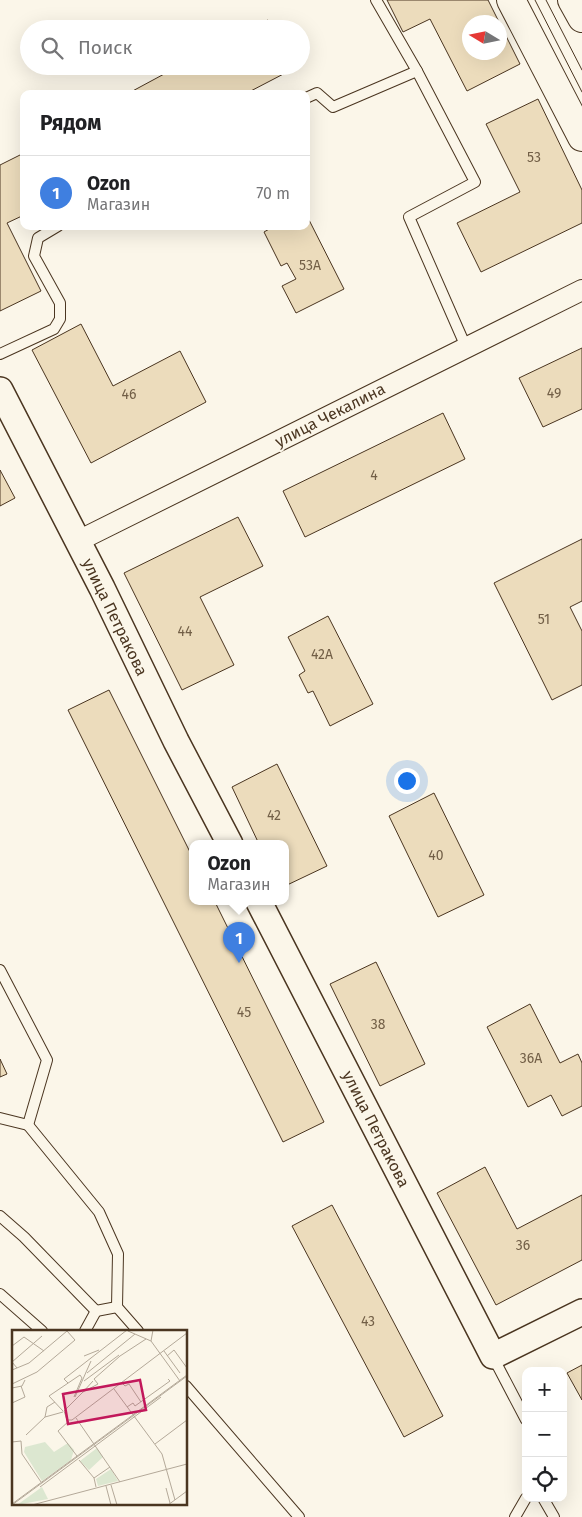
<!DOCTYPE html>
<html lang="ru">
<head>
<meta charset="utf-8">
<style>
	body { margin:0; font-family:"Fira Sans",sans-serif; background:#f6f6f6; color:#202124 }
	.controls { position:absolute; right:15px; bottom:15px; display:grid; overflow:hidden; border-radius:10px; box-shadow:0 5px 20px #0002 }
	.controls button { width:45px; height:45px; display:grid; place-items:center; padding:0; border:0; border-bottom:1px solid #e0e0e0; background:#fff; color:#202124; font:25px sans-serif }
	.compass { position:absolute; left:462px; top:15px; width:45px; height:45px; border-radius:50%; background:#fff; box-shadow:0 5px 20px #0002; rotate:280deg }
	.you { position:absolute; left:406px; top:780px; width:18px; height:18px; margin:-12px; border:4px solid #fff; border-radius:50%; background:#1a73e8; box-shadow:0 0 0 8px #1a73e833 }
	.badge { display:grid; place-items:center; width:32px; height:32px; border-radius:50%; background:#c62828; color:#fff; font-size:16px; font-weight:700 }
	.pin { position:absolute; translate:-50% -41px; filter:drop-shadow(0 1px 2px #0008) }
	.pin::after { content:''; position:absolute; top:26px; width:18px; height:15px; background:inherit; clip-path:polygon(0 0,100% 0,50% 100%) }
	.popup { position:absolute; left:189px; top:840px; width:100px; height:65px; box-sizing:border-box; display:grid; place-content:center; border-radius:10px; background:#fff; filter:drop-shadow(0 1px 4px #0005); font-size:16px; white-space:nowrap; color:#757577 }
	.popup b { font-size:19px; color:#202124 }
	.popup::after { content:''; position:absolute; left:50%; top:100%; margin-left:-10px; border:10px solid transparent; border-top-color:#fff }
	.list { margin:0; padding:0; list-style:none }
	h2 { display:flex; justify-content:space-between; align-items:center; height:65px; margin:0; padding:0 20px; font-size:21px }
	h2 small { font-size:16px; font-weight:400; color:#757577 }
	.list li { display:grid; grid-template-columns:32px 1fr auto; gap:15px; align-items:center; box-sizing:border-box; height:75px; padding:0 20px; border-top:1px solid #e0e0e0 }
	.list b { display:block; font-size:19px; white-space:nowrap }
	.list p { margin:0; font-size:16px; white-space:nowrap; color:#757577 }
	.list em { font-size:16px; font-style:normal; color:#757577 }
	.icon { flex:none; width:28px; height:28px; fill:none; stroke:currentColor; stroke-width:2; stroke-linecap:round; stroke-linejoin:round }
	.map { position:relative; flex:none; width:582px; height:1517px; overflow:hidden }
	.search { position:absolute; background:#fff; box-shadow:0 5px 20px #0002; left:20px; top:20px; width:290px; height:55px; display:flex; align-items:center; gap:12px; box-sizing:border-box; padding:0 18px; border-radius:28px; color:#757577; font-size:19px }
	.panel { position:absolute; background:#fff; box-shadow:0 5px 20px #0002; left:20px; top:90px; width:290px; height:140px; border-radius:10px }
	.map>svg:first-child { display:block }
</style>
</head>
<body>
<div class="map">
<svg width="582" height="1517" viewBox="0 0 582 1517">
	<rect width="100%" height="100%" fill="#fbf6e9"/>
	<g fill="#ecdcbc" stroke="#4a3520" fill-rule="evenodd">
		<path d="M387,0h101l32,64 -53,27 -37,-72 -27,13zM470,22h30v30h-30z"/>
		<path d="M268,20l4,9h-21z"/>
		<path d="M179,66h113l1,3 -48,25h-118z"/>
		<path d="M538,99l44,91v33l-101,49 -24,-49 63,-31 -34,-68z"/>
		<path d="M24,153v62l-17,8 34,68 -41,20v-146z"/>
		<path d="M306,214l38,75 -48,24 -14,-27 14,-7 -9,-16 -6,3 -17,-34 7,-4 -1,-2h36z"/>
		<path d="M81,324l32,62 67,-35 26,51 -115,61 -59,-113z"/>
		<path d="M582,348v61l-39,18 -24,-49z"/>
		<path d="M443,413l22,46 -160,78 -22,-46z"/>
		<path d="M0,470l15,28 -15,8z"/>
		<path d="M238,517l25,49 -63,31 34,68 -52,25 -58,-117z"/>
		<path d="M582,539v62l-12,6 12,24v54l-30,15 -58,-117z"/>
		<path d="M328,616l45,88 -43,22 -17,-35 -5,2 -9,-18 6,-4 -17,-34z"/>
		<path d="M109,690l84,168v44h22l109,220 -41,20 -215,-432z"/>
		<path d="M277,764l50,102 -42,20v-42h-26l-27,-57z"/>
		<path d="M434,793l50,102 -46,22 -49,-101z"/>
		<path d="M376,962l49,102 -45,22 -50,-102z"/>
		<path d="M530,1004l30,59 18,-9 4,9v43l-20,10 -11,-21 -23,12 -41,-80z"/>
		<path d="M0,1059l7,15 -7,3z"/>
		<path d="M485,1167l32,62 65,-34v65l-86,45 -59,-112z"/>
		<path d="M332,1205l111,211 -39,21 -112,-211z"/>
		<path d="M582,1365v35l-15,-27z"/>
	</g>
	<g fill="none" stroke-linecap="round" stroke-linejoin="round">
		<defs>
			<g id="service">
				<path d="M376,0l41,71 58,111 -66,35 57,130"/>
				<path d="M306,98l11,-5 16,14 84,-36"/>
				<path d="M0,354l54,-25 6,-10v-16l-26,-47 4,-18 20,-12"/>
				<path d="M0,970l47,90 -19,65 -28,-7"/>
				<path d="M28,1125l71,87 19,42 -1,53 21,24"/>
				<path d="M0,1216l24,21 72,74 21,-4"/>
				<path d="M0,1294l42,37"/>
				<path d="M85,1331l11,-20"/>
				<path d="M493,1357l33,63"/>
				<path d="M186,1386l113,131"/>
				<path d="M543,1498l11,19"/>
				<path d="M515,1517l11,-19"/>
			</g>
			<path id="minor" d="M78,541l504,-251"/>
			<g id="tertiary">
				<path d="M0,390l102,198 74,153 54,103"/>
				<path d="M259,902l234,454 89,-44"/>
			</g>
			<g id="secondary">
				<path d="M511,0l71,137"/>
				<path d="M572,0l10,18"/>
			</g>
		</defs>
		<use href="#service" stroke="#4a3520" stroke-width="12"/>
		<use href="#minor" stroke="#4a3520" stroke-width="22"/>
		<use href="#tertiary" stroke="#4a3520" stroke-width="28"/>
		<use href="#secondary" stroke="#4a3520" stroke-width="30"/>
		<use href="#service" stroke="#fbf6e9" stroke-width="10"/>
		<use href="#minor" stroke="#fbf6e9" stroke-width="20"/>
		<use href="#tertiary" stroke="#fbf6e9" stroke-width="25"/>
		<use href="#secondary" stroke="#fbf6e9" stroke-width="28"/>
		<g stroke="#4a3520" stroke-width="1">
			<path d="M535,0l47,92"/>
			<path d="M546,0l36,70"/>
		</g>
	</g>
	<g text-anchor="middle" dominant-baseline="central" stroke-width="4" stroke-linejoin="round" paint-order="stroke">
		<g font-size="14" fill="#725f47">
			<text x="534" y="157">53</text>
			<text x="310" y="265">53А</text>
			<text x="554" y="393">49</text>
			<text x="129" y="394">46</text>
			<text x="374" y="475">4</text>
			<text x="544" y="619">51</text>
			<text x="185" y="631">44</text>
			<text x="322" y="654">42А</text>
			<text x="274" y="815">42</text>
			<text x="436" y="855">40</text>
			<text x="244" y="1012">45</text>
			<text x="378" y="1024">38</text>
			<text x="531" y="1058">36А</text>
			<text x="523" y="1245">36</text>
			<text x="368" y="1321">43</text>
		</g>
		<g font-size="16" fill="#4a3520" stroke="#fbf6e9">
			<text transform="translate(330 415) rotate(-27)">улица Чекалина</text>
			<text transform="translate(115 617) rotate(64)">улица Петракова</text>
			<text transform="translate(376 1129) rotate(63)">улица Петракова</text>
		</g>
	</g>
	<g transform="translate(12 1330)">
		<rect width="175" height="175" fill="#fbf6e9"/>
		<path d="M33,112l9,10 14,-9 6,7 -3,10 -29,21 -18,-29 1,-5zM85,118l6,9 -14,13 -9,-9zM99,139l7,12 -20,5 -2,-7zM30,157l6,12 -31,6z" fill="#dce7d0"/>
		<path fill="none" stroke="#b4a999" stroke-width="1" d="M141,0l-2,11 29,40M116,1l23,10M0,16l12,-9 20,14M152,21l16,22M72,26l15,-6M155,26l7,-6 13,18M5,38l-5,-6 30,-26M0,40l17,-7 38,-32 8,9 -38,32 -25,12M75,43l48,-39M72,51l35,-26M81,51l-10,11 15,-8 -4,-5 26,-23 26,-17M56,53l-4,-4 63,-49M110,53l3,3 4,-2 12,18M0,58l10,-2 3,-6M102,59l48,65 13,46M71,62l-19,19 3,9h5l115,-87M63,67l16,-36M0,73l13,-6 -4,-11M115,77l6,-4 2,3 35,-25 -2,-2M51,81l-14,-15 31,-21 2,3 -8,19M33,87l2,-10 8,-5M64,88l44,64M57,91l-11,10 19,25M14,105l19,-18 18,-5M0,112l9,-1 1,13 19,28M143,114l32,-24M67,130l15,18M99,155l6,20M94,156l5,19M28,157l121,-90M84,157l-2,-9 16,-11M154,158l4,15M0,174l175,-129M0,175l175,-129M20,175l155,-41M156,175l19,-14"/>
		<path fill="#c2185b" fill-opacity="0.15" stroke="#c2185b" stroke-width="2.5" d="M128,50l6,30 -78,14 -5,-30z"/>
		<rect width="175" height="175" fill="none" stroke="#4a3520" stroke-width="2.5"/>
	</g>
</svg>
<div class="controls">
<button>+</button>
<button>−</button>
<button><svg class="icon" aria-label="locate" viewBox="0 0 24 24"><circle cx="12" cy="12" r="6"/><path d="M12 2v4M12 18v4M2 12h4M18 12h4"/></svg></button>
</div>
<svg class="compass" viewBox="-18 -18 36 36"><path d="M0-13l5 13h-10z" fill="#e53935"/><path d="M0 13l5-13h-10z" fill="#757577"/></svg>
<div class="you"></div>
<div class="pin badge" style="left:239px;top:963px;background:#3f7fe0">1</div>
<div class="popup"><b>Ozon</b>Магазин</div>
<div class="search"><svg class="icon" aria-label="search" viewBox="0 0 24 24"><circle cx="10" cy="10" r="6"/><path d="M15 15l6 6"/></svg>Поиск</div>
<section class="panel">
<h2>Рядом<small></small></h2>
<ul class="list">
<li><span class="badge" style="background:#3f7fe0">1</span><div><b>Ozon</b><p>Магазин</p></div><em>70 m</em></li>
</ul>
</section>
</div>
</body>
</html>
